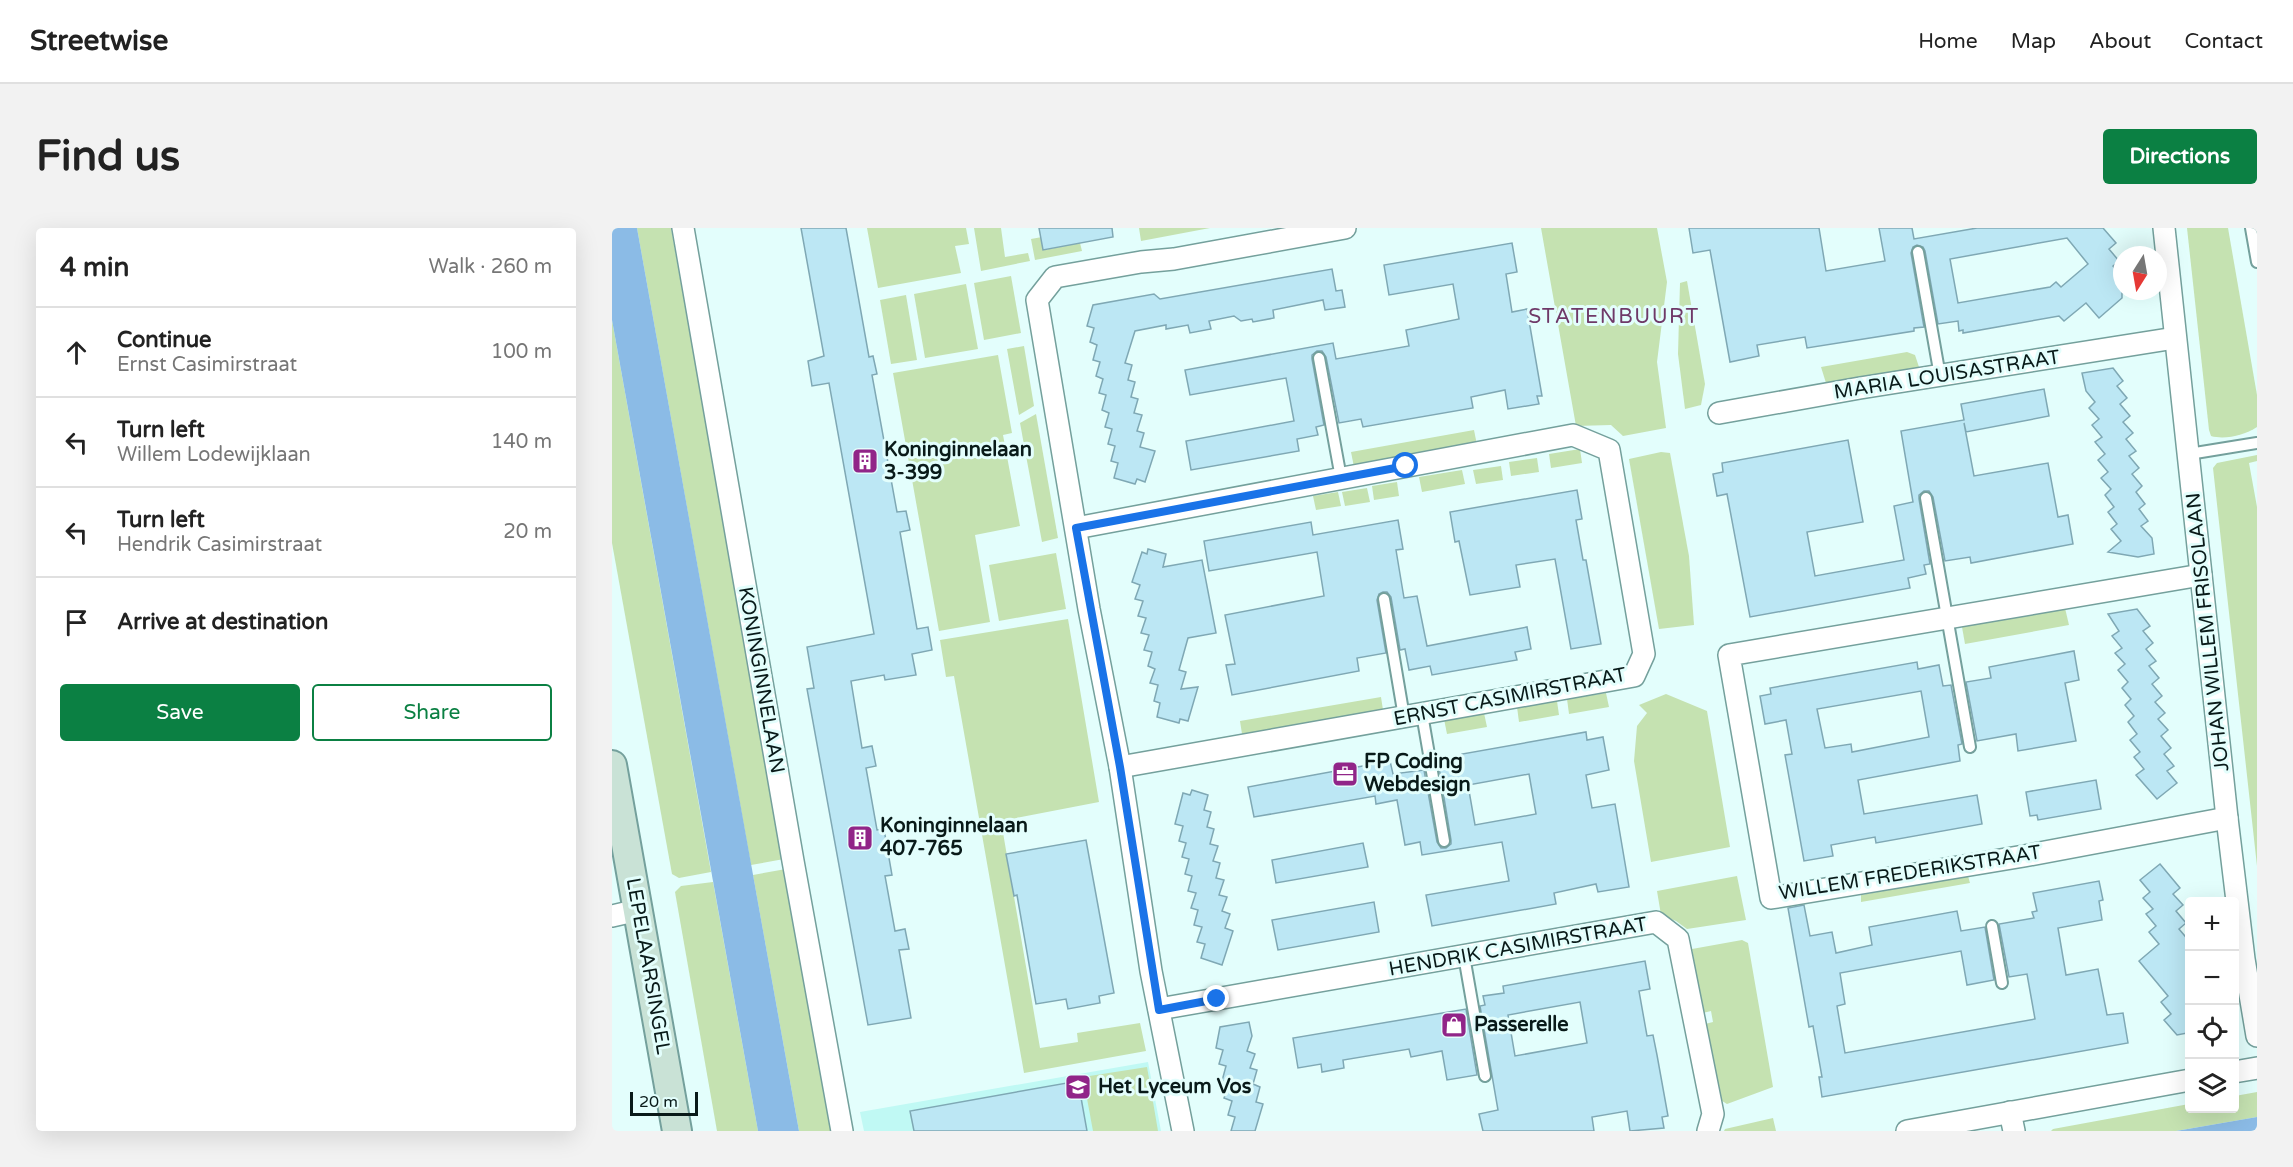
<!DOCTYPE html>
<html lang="en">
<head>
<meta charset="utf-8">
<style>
	body { margin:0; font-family:"Varela Round",sans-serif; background:#f2f2f2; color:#222 }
	.controls { position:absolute; right:18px; bottom:18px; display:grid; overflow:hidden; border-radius:6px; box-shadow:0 6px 24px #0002 }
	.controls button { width:54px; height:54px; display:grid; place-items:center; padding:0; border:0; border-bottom:2px solid #e0e0e0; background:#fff; color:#222; font:30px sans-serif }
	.compass { position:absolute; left:1501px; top:18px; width:54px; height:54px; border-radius:50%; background:#fff; box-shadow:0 6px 24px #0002; rotate:191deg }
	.scale { position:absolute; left:18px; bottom:15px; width:68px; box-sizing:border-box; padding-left:6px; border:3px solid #091a19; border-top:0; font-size:16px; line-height:21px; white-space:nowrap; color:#091a19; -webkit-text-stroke:4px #e3fefc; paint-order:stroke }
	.stop { position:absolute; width:18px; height:18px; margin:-14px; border:4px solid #1a73e8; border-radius:50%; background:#fff }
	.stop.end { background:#1a73e8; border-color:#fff; box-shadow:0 2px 6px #0008 }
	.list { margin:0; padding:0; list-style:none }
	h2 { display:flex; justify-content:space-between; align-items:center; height:78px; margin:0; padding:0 24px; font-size:26px }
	h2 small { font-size:20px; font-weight:400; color:#767676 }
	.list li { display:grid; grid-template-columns:39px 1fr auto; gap:18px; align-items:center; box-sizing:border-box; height:90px; padding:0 24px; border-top:2px solid #e0e0e0 }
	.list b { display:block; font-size:22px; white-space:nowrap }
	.list p { margin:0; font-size:20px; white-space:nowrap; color:#767676 }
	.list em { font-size:20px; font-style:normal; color:#767676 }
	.actions { display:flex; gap:12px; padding:18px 24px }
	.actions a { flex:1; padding:14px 0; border:2px solid #0b8043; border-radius:6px; text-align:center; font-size:21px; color:#0b8043 }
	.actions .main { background:#0b8043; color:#fff }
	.icon { flex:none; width:33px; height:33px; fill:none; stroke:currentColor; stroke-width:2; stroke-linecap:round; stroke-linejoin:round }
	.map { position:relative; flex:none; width:1645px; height:903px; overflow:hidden; border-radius:6px }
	header { display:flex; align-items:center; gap:36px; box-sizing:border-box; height:84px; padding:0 30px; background:#fff; border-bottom:2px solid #e0e0e0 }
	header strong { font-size:28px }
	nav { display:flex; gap:33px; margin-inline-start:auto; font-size:21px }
	.intro { display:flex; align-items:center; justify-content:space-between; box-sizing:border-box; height:144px; padding:0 36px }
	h1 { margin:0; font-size:42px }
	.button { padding:15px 27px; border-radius:6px; background:#0b8043; color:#fff; font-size:21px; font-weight:700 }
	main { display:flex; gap:36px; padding:0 36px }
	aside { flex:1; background:#fff; border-radius:6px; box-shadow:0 6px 24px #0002 }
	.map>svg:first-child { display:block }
</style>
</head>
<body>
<header>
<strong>Streetwise</strong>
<nav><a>Home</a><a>Map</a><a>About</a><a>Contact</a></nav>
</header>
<div class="intro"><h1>Find us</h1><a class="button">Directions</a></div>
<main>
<aside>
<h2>4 min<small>Walk · 260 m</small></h2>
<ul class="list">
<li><svg class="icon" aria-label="ahead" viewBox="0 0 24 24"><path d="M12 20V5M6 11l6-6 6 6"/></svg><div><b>Continue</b><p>Ernst Casimirstraat</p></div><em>100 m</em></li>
<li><svg class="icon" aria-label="left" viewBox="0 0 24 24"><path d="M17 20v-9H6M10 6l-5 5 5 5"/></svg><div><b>Turn left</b><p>Willem Lodewijklaan</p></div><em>140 m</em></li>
<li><svg class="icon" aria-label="left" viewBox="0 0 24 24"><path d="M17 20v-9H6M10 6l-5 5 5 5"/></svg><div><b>Turn left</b><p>Hendrik Casimirstraat</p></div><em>20 m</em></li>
<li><svg class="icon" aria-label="arrive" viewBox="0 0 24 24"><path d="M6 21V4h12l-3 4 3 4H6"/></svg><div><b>Arrive at destination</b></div></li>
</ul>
<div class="actions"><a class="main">Save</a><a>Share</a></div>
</aside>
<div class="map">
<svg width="1645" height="903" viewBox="0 0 1645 903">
	<rect width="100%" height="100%" fill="#e3fefc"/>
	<path fill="#c0f9f4" d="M536,834l13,69h-297l-4,-19z"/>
	<g fill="#c5e2b1">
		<path d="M25,0h34l113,631 -33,6z"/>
		<path d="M255,0h99l3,16 -14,2 6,27 -83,15z"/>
		<path d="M362,0h27l4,29 23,-4 2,8 -49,10z"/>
		<path d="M527,0h71l-69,13z"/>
		<path d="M929,0h116l10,54 -10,80 9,66 -43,8 -12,-11 -35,1z"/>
		<path d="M1575,0h41l29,167v32c-12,8 -32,13 -46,9l-2,-6z"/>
		<path d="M430,9l2,13 36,-7 2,8 -47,9 -4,-21z"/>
		<path d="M399,48l10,57 -37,7 -10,-57z"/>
		<path d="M1075,53l18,103 -4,21 -16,4 -7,-55 2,-71z"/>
		<path d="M354,56l12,65 -53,9 -11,-64z"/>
		<path d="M294,67l11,65 -26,4 -11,-64z"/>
		<path d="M0,92l99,552 -32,6 -7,-4 -60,-331z"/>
		<path d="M412,118l10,60 -15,9 -12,-66z"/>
		<path d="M1295,124l8,3 4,12 -93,16 -5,-16z"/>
		<path d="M386,127l14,78 -9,2 17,91 -45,9 15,87 -51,9 -46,-258z"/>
		<path d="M424,186l22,124 -16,4 -22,-119z"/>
		<path d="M862,202l3,15 -123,22 -3,-15z"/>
		<path d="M968,221l2,14 -31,5 -2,-14z"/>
		<path d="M1049,224l9,1 19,103 5,69 -35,4 -30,-170z"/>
		<path d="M1645,227v6l-8,2 8,44v359l-44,-398 4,-5z"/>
		<path d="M925,230l2,14 -28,4 -2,-14z"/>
		<path d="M889,238l2,14 -27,4 -3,-14z"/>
		<path d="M850,242l3,14 -43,8 -3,-15z"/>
		<path d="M785,254l2,14 -25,4 -2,-14z"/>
		<path d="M755,260l3,14 -25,4 -3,-14z"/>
		<path d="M726,264l3,14 -25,4 -3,-14z"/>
		<path d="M444,325l10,56 -67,12 -10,-56z"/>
		<path d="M1453,380l4,17 -104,19 -3,-17z"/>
		<path d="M456,391l31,183 -98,19 39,227 38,-6 -1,-9 63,-10 6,28 -122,22 -70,-397 -8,1 -6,-37z"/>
		<path d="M994,465l3,14 -40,7 -2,-15z"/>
		<path d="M1054,466l41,17 23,136 -79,15 -17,-101 3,-35 10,-13 -8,-8z"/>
		<path d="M769,469l2,13 -141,24 -2,-13z"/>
		<path d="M945,473l2,14 -40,7 -2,-15z"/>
		<path d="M872,485l3,14 -40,7 -3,-15z"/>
		<path d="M174,641l47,262h-34l-46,-256z"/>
		<path d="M1125,648l9,44 -59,9 -11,-8 -15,-6 -4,-24z"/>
		<path d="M1356,648l2,7 -109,19v-7z"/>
		<path d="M101,654l45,249h-41l-42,-239 6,-6z"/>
		<path d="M1130,712l6,3 25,144 -46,17 -8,-5 -14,-75 8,-2 -2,-11 -8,2 -11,-64z"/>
		<path d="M535,839l11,64h-65l-10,-54z"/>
		<path d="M1645,864v25l-81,14h-125l2,-2 136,-25 1,4h44l1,-12z"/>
		<path d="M1161,890l3,13h-52l1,-2z"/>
	</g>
	<g fill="#8bbbe6">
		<path d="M0,0h25l162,903h-41l-146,-811z"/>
		<path d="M1645,889v14h-81z"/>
	</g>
	<g fill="#bce7f4" stroke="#7fa8b4" stroke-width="1.5" fill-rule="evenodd">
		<path d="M189,0h45l23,129 4,-1 4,18 -5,1 25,137 9,-1 4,19 -10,2 17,97 11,-2 4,23 -20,4 4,21 -31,5 -1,-5 -33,6 11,67 10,-2 4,20 -10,2 11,62 7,-1 8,46 -7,1 10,55 10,-2 4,20 -10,1 12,68 -43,7 -61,-336 7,-1 -7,-41 67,-13 -45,-251 -17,3 -4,-25 16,-5z"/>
		<path d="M427,0h73l1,9 -70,13z"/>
		<path d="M1077,0h130l7,43 59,-10 -6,-33h33l2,11 63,-11h126l13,15 -7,6 10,12 -6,5 9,11v21l-23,20 -13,-15 -22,18 -5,-5 -96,17v-3l-4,1 -1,-10 -20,3 -13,-73 -2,-4 -6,-2 -4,2 -2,6 13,74 -10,1v3l-107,17 -2,-11 -48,8 2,11 -29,6 -20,-112 -17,3zM1455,10l21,26 -27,23 -5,-5 -6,5 -92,16 -8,-44z"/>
		<path d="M900,15l5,29 -11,2 6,38 15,-3 15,87h-5l2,8 -31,5 -3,-19 -34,7 2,11 -110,19 -2,-8 -22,4 -13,-66 -4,-6h-5l-5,4v4l12,66 -8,2 2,8 -21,4 2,12 -108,19 -5,-29 108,-20 -8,-43 -96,17 -5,-25 148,-27 3,16 73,-13 -3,-16 53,-11 -6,-35 -64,11 -5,-30z"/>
		<path d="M720,41l4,22 6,-1 3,17 -20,3 -2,-10 -50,10 1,8 -21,4 -1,-3 -11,2 -7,-5 -25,5 2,8 -21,4 -2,-8 -22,4v-4l-31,6 -10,32 7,2 -4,15 7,2 -4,15 7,2 -4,14 8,2 -5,16 7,2 -4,14 15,4 -10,31 -8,-3 -2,5 -21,-6 4,-15 -7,-2 4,-15 -7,-2 4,-15 -7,-2 4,-14 -7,-3 4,-15 -7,-2 4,-14 -7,-3 4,-14 -7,-2 4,-15 -7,-3 4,-14 -7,-2 6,-21 61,-11 6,5z"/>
		<path d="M1501,140l10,13 -6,5 10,12 -7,6 10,12 -7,6 10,11 -7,6 10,12 -7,5 10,12 -7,6 10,12 -6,6 9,12 -6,5 9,12 -7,5 11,12 2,16 -16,3 -30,-5 13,-11 -10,-12 6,-5 -9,-12 6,-5 -9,-12 6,-6 -10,-11 7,-6 -10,-12 7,-6 -10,-12 7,-5 -10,-12 7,-6 -10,-11 6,-6 -9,-11 -4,-18z"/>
		<path d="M1432,161l5,27 -83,16 -2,-9 10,53 74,-13 10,54 10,-2 5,29 -102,19 -1,-6 -25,4 -12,-64 -4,-6h-5l-5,4v4l11,65 -6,1 2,9 -18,4 2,10 -160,29 -23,-123 -10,2 -4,-22 10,-2 -1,-9 126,-23 15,82 -56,10 8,44 89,-16 -10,-54 19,-4 -12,-71 63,-11 -3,-16z"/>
		<path d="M965,262l5,29 -6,1 7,40h3l15,84 -30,5 -16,-90 -39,6 4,22 -50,8 -11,-54 -4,1 -5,-30z"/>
		<path d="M786,292l5,29 -7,1 8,48 13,-2 10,50 100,-19 4,22 -16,3 2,8 -85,15 -2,-9 -21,4 -4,-21 -5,1 -9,-53 -4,-5h-4l-4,2 -2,6 9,53 -29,5 2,13 -127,24 -6,-30 9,-1 -10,-49 99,-19 -7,-44 -108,19 -5,-30 107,-19 2,13z"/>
		<path d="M536,321l18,5 -3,13 39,-7 14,73 -28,5 -9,32 7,2 -5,17 17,-2 -10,34 -8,-2 -1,4 -22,-6 3,-14 -6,-2 4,-16 -8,-2 5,-14 -7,-3 4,-14 -8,-2 5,-15 -8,-2 5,-15 -8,-2 5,-15 -8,-2 5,-14 -8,-3 10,-30 5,2z"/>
		<path d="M1525,381l13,17 -7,5 10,12 -7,6 10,12 -7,5 10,12 -7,6 10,12 -7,6 10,11 -7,6 10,11 -7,6 10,12 -7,6 10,12 -7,5 10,12 -20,16 -21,-24 8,-6 -10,-12 6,-5 -10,-12 7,-6 -9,-12 6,-6 -9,-11 6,-6 -9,-11 6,-6 -10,-12 7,-6 -10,-11 7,-5 -10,-12 7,-5 -11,-17z"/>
		<path d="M1462,423l5,29 -14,3 11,58 -58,10 -2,-17 -39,7 -11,-59 25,-4 -2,-11z"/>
		<path d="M1305,434l1,7 21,-4 4,21 8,-1 11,59 -4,1 2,16 -102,19 6,34 113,-19 5,29 -106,19 -1,-6 -44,8 2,11 -29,5 -19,-106 7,-1 -6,-34 -21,4 -5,-28 11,-2 -1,-6zM1309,463l8,46 -77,15 -1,-8 -26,4 -8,-39z"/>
		<path d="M974,504l1,8 16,-3 6,33 -23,5 6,33 23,-4 14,83 -31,5 -2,-8 -42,9 2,11 -124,22 -6,-31 83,-14 -7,-39 -80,13 -2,-13 -15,3 -8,-45 -21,4 -1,-8 -121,21 -6,-30 142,-26 3,13 31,-4 13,72 4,6h5l5,-4v-4l-12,-73 25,-4 -2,-9zM917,546l7,40 -61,11 -7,-40z"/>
		<path d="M1484,552l5,29 -63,11 -1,-5 -7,1 -4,-24z"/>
		<path d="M580,562l16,5 -4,15 7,2 -4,15 7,2 -4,15 8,2 -5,15 7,2 -4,15 8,2 -5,15 8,2 -5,14 8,3 -5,14 8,3 -11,34 -21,-7 4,-14 -8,-2 5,-15 -8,-2 4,-15 -7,-2 5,-15 -8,-2 4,-15 -7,-2 4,-15 -7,-2 4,-14 -7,-2 4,-15 -8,-2 8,-31 7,2z"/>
		<path d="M474,612l28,153 -15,3 1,7 -32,6 -2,-10 -30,5 -19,-109 -3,1 -8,-42z"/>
		<path d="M751,615l5,24 -92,16 -4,-23z"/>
		<path d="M1548,636l20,24 -7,6 10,11 -7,6 10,12 -7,6 11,13v93l-3,-2 -10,2 -13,-15 7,-6 -10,-12 7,-6 -29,-35 20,-17 -10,-12 7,-6 -10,-12 7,-5 -10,-11 7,-6 -10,-12z"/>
		<path d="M1487,653l4,19 -4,1 3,19 -44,8 8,47 32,-6 9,46 16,-2 5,30 -306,54 -3,-20h3l-9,-51 -4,1 -21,-119 16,-3 6,31 22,-4 4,21 36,-8 -3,-18 88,-16 4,20 24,-4 9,53 -27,5 -6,-34 -121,22 5,31 -8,2 8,47 190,-34 -8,-45 -18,3 -10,-53 35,-6 -2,-6 5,-1 -4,-18z"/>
		<path d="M762,674l5,30 -101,18 -6,-30z"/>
		<path d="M1033,733l5,28 -11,2 8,45 6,-1 4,20 11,61 -6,1 2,11 -34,3 -3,-20 -35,6 2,14h-111l-4,-17 19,-4 -18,-104 5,-1 -2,-9 21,-3 -1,-7zM968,774l7,41 -72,13 -7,-41z"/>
		<path d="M854,781l11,66 -30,5 -5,-29 -31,6 -2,-8 -66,11 1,8 -22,4 -1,-8 -23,4 -5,-30z"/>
		<path d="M637,794l3,14 -5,15 8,3 -5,14 7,2 -4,14 7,3 -4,15 7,2 -8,27h-24l4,-14 -7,-2 4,-14 -8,-3 5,-15 -7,-2 4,-15 -7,-2 4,-14 -7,-2 4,-21z"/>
		<path d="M466,853l9,50h-173l-4,-20z"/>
	</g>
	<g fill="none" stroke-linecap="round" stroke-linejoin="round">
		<defs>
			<g id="lane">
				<path d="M1639,0l6,34"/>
				<path d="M1306,24l22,124"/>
				<path d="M707,130l22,120"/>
				<path d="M1577,226l68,-11"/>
				<path d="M1314,270l44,249"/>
				<path d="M772,371l20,118"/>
				<path d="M810,486l22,127"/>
				<path d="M1380,698l10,57"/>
				<path d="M852,728l21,120"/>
			</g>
			<g id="street">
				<path d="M71,0l110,633 49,270"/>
				<path d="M1552,0l63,590 17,141 13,77"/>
				<path d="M1107,185l141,-25 315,-50"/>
				<path d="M464,300l497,-93 36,15 35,204 -10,22 -514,91"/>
				<path d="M1589,347l-472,80 42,243 253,-42 203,-38"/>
				<path d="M0,688l26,-6"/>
				<path d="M547,781l497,-87 22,17 35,175 -5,17"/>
				<path d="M1622,844l23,-4"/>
				<path d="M1398,884l4,19"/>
				<path d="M571,903l-32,-160 -31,-204 -31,-158 -52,-309 18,-23 86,-15 33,-3 171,-31"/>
				<path d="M1295,903l283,-51"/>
			</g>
			<path id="secondary" d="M0,537l65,366"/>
		</defs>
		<use href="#lane" stroke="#74a09c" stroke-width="14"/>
		<use href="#street" stroke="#74a09c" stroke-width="24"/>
		<use href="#secondary" stroke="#74a09c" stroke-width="32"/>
		<use href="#lane" stroke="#fff" stroke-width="10"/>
		<use href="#street" stroke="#fff" stroke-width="21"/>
		<use href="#secondary" stroke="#c9e2d6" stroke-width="28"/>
	</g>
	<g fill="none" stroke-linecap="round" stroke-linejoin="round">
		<path stroke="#1a73e8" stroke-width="8" d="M605,771l-58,11 -39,-243 -44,-239 330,-62"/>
	</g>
	<defs>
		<symbol id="building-square" viewBox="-11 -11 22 22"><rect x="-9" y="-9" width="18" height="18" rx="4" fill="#912588" stroke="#e3fefc"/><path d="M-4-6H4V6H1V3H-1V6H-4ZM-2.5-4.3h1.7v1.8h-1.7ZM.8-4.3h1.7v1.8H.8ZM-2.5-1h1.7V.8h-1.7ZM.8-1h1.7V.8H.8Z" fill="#fff"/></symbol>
		<symbol id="office-square" viewBox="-11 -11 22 22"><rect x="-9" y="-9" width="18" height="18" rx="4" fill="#912588" stroke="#e3fefc"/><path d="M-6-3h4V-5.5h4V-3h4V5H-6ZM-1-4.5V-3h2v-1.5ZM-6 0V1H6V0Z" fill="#fff"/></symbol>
		<symbol id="shop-square" viewBox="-11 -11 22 22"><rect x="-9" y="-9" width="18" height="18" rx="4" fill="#912588" stroke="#e3fefc"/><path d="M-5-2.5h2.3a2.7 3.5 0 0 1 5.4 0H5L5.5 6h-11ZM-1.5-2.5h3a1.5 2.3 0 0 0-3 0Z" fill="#fff"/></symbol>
		<symbol id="school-square" viewBox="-11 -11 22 22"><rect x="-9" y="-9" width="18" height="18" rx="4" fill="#912588" stroke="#e3fefc"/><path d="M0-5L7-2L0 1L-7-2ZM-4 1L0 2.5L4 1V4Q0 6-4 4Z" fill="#fff"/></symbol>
	</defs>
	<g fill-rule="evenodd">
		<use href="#building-square" x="238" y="218" width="30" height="30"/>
		<use href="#office-square" x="718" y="531" width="30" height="30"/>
		<use href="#building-square" x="233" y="595" width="30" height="30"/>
		<use href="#shop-square" x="827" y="782" width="30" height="30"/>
		<use href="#school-square" x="451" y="844" width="30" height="30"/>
	</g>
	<g text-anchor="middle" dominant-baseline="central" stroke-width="6" stroke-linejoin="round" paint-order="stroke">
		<g font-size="20" fill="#091a19" stroke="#e3fefc">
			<text transform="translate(1335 147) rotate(-9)">MARIA LOUISASTRAAT</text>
			<text transform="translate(1596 404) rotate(-96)">JOHAN WILLEM FRISOLAAN</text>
			<text transform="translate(149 452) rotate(80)">KONINGINNELAAN</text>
			<text transform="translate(898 469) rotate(-11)">ERNST CASIMIRSTRAAT</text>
			<text transform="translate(1298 645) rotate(-9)">WILLEM FREDERIKSTRAAT</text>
			<text transform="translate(906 719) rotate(-10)">HENDRIK CASIMIRSTRAAT</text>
			<text transform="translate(36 738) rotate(80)">LEPELAARSINGEL</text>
		</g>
		<g font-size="20" font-weight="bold" fill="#091a19" stroke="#e3fefc" text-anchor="start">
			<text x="272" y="222">Koninginnelaan<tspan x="272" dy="23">3-399</tspan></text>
			<text x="752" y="534">FP Coding<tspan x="752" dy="23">Webdesign</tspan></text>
			<text x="268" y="598">Koninginnelaan<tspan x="268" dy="23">407-765</tspan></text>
			<text x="862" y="797">Passerelle</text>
			<text x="486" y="859">Het Lyceum Vos</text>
		</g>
		<g font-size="21" letter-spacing="1.5" fill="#6f3968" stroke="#e3fefc">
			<text x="1002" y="88">STATENBUURT</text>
		</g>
	</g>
</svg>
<div class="controls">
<button>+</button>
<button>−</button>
<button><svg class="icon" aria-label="locate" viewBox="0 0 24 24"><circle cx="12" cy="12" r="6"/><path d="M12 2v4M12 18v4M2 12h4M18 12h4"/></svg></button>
<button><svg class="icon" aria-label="layers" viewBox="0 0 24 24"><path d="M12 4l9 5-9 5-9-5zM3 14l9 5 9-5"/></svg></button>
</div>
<svg class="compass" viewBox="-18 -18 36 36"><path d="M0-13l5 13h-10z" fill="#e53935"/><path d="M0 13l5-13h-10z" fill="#767676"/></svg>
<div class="scale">20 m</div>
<div class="stop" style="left:794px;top:238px"></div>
<div class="stop end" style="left:605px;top:771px"></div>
</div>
</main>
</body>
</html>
